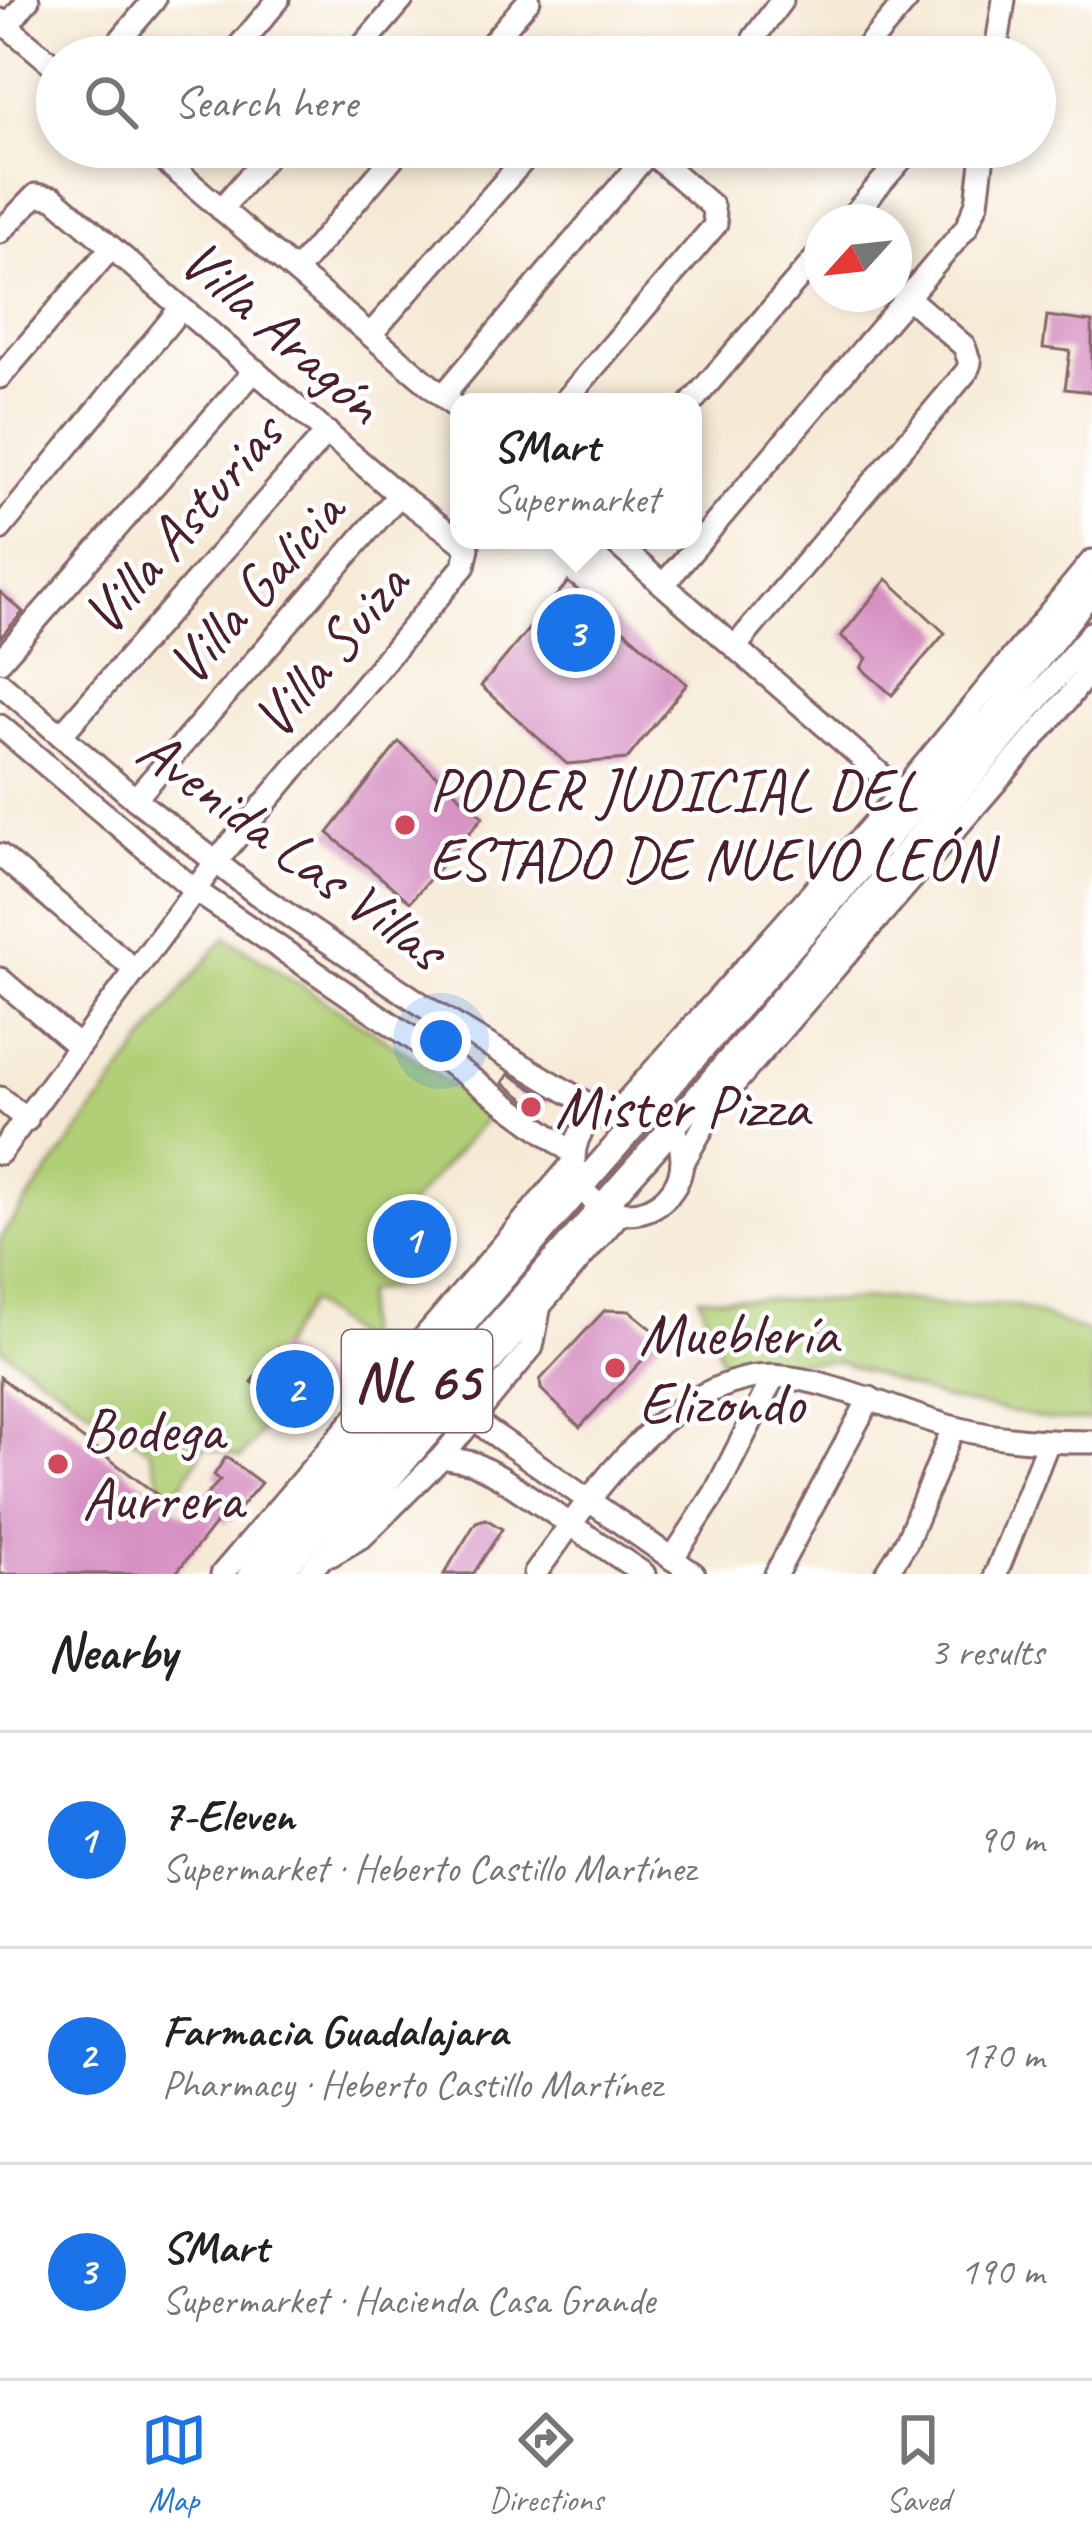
<!DOCTYPE html>
<html lang="en">
<head>
<meta charset="utf-8">
<style>
	body { margin:0; font-family:Caveat,sans-serif; background:#f6f6f6; color:#222 }
	.compass { position:absolute; left:804px; top:204px; width:108px; height:108px; border-radius:50%; background:#fff; box-shadow:0 6px 18px #0003; rotate:243deg }
	.you { position:absolute; left:441px; top:1041px; width:42px; height:42px; margin:-30px; border:9px solid #fff; border-radius:50%; background:#1a73e8; box-shadow:0 0 0 18px #1a73e833 }
	.badge { display:grid; place-items:center; width:78px; height:78px; border-radius:50%; background:#1a73e8; color:#fff; font-size:39px; font-weight:700 }
	.pin { position:absolute; translate:-50% -50%; border:6px solid #fff; box-shadow:0 3px 12px #0006 }
	.popup { position:absolute; left:450px; top:393px; width:252px; height:156px; box-sizing:border-box; display:grid; place-content:center; border-radius:24px; background:#fff; filter:drop-shadow(0 3px 9px #0005); font-size:39px; white-space:nowrap; color:#767676 }
	.popup b { font-size:45px; color:#222 }
	.popup::after { content:''; position:absolute; left:50%; top:100%; margin-left:-24px; border:24px solid transparent; border-top-color:#fff }
	.list { margin:0; padding:0; list-style:none }
	h2 { display:flex; justify-content:space-between; align-items:center; height:156px; margin:0; padding:0 48px; font-size:51px }
	h2 small { font-size:39px; font-weight:400; color:#767676 }
	.list li { display:grid; grid-template-columns:78px 1fr auto; gap:36px; align-items:center; box-sizing:border-box; height:216px; padding:0 48px; border-top:3px solid #e0e0e0 }
	.list b { display:block; font-size:45px; white-space:nowrap }
	.list p { margin:0; font-size:39px; white-space:nowrap; color:#767676 }
	.list em { font-size:39px; font-style:normal; color:#767676 }
	.icon { flex:none; width:66px; height:66px; fill:none; stroke:currentColor; stroke-width:2; stroke-linecap:round; stroke-linejoin:round }
	.map { position:relative; flex:none; width:1092px; height:1574px; overflow:hidden }
	.search { position:absolute; background:#fff; box-shadow:0 6px 18px #0003; left:36px; right:36px; top:36px; height:132px; display:flex; align-items:center; gap:30px; box-sizing:border-box; padding:0 42px; border-radius:66px; color:#767676; font-size:45px }
	.sheet { height:804px; background:#fff }
	nav { display:flex; justify-content:space-around; align-items:center; box-sizing:border-box; height:168px; border-top:3px solid #e0e0e0; background:#fff; font-size:33px; color:#767676 }
	nav a { display:grid; justify-items:center; gap:6px }
	nav .on { color:#1a73e8 }
	.map>svg:first-child { display:block }
</style>
</head>
<body>
<div class="map">
<svg width="1092" height="1574" viewBox="0 0 1092 1574">
	<rect width="100%" height="100%" fill="#fff"/>
	<filter id="ink" filterUnits="userSpaceOnUse"><feTurbulence type="fractalNoise" baseFrequency=".00833" numOctaves="2"/><feDisplacementMap in="SourceGraphic" scale="24" xChannelSelector="R" yChannelSelector="G"/><feConvolveMatrix kernelMatrix="1 2 1 2 8 2 1 2 1" color-interpolation-filters="sRGB"/></filter>
	<filter id="wash" filterUnits="userSpaceOnUse"><feTurbulence type="fractalNoise" baseFrequency=".004" numOctaves="4" result="noise"/><feDisplacementMap in="SourceGraphic" scale="48" xChannelSelector="R" yChannelSelector="G"/><feGaussianBlur stdDeviation="2.7" result="paint"/><feColorMatrix in="noise" values="0 0 0 0 0 0 0 0 0 0 0 0 0 0 0 0 0 1.4 0 .05"/><feComposite in="paint" operator="in"/></filter>
	<g filter="url(#wash)">
		<rect width="100%" height="100%" fill="#f6ead6"/>
		<g fill="#b1cf76" stroke="#7e7750" stroke-width="3">
			<path d="M226,937l197,127 66,51 -111,125 35,31 -9,14 -39,7 -3,52 -53,-42 -59,91 24,21 -33,44 -36,-12 -32,54 -9,-9 -15,-41 -149,-102v-110l186,-253z"/>
			<path d="M699,1297l133,4 54,-3 57,8 70,-1 79,29v86h-41l-110,-22 -101,-36 -119,-2z"/>
		</g>
		<g id="blocks">
			<g fill="#d690c2">
				<path d="M1047,316l45,6v70l-27,-3 5,-38 -27,-3z"/>
				<path d="M887,579l58,54 -53,62 -31,-27 6,-10 -26,-22z"/>
				<path d="M568,582l119,102 -60,75 -60,5 -86,-78z"/>
				<path d="M0,592l23,20 -23,26z"/>
				<path d="M399,742l84,75 -73,85 -82,-69z"/>
				<path d="M509,1074l40,25 -8,12 -38,-28z"/>
				<path d="M409,1207l23,21 3,16 -17,20 -34,-30z"/>
				<path d="M605,1310l25,1 33,27 -83,89 -39,-38 -1,-9z"/>
				<path d="M278,1347l46,33 5,16 -20,26 -57,-40z"/>
				<path d="M0,1377l187,140 33,-37 -6,-5 12,-18 35,26 -35,41 -7,-5 -44,55h-175z"/>
				<path d="M486,1519l16,10 -29,45h-29l32,-52z"/>
			</g>
		</g>
	</g>
	<g filter="url(#ink)">
		<use href="#blocks" fill-opacity="0" stroke="#866667" stroke-width="3"/>
		<g fill="none" stroke-linecap="round" stroke-linejoin="round">
			<defs>
				<g id="minor">
					<path d="M0,20l57,48"/>
					<path d="M7,26l21,-26"/>
					<path d="M106,57l48,-57"/>
					<path d="M230,57l48,-57"/>
					<path d="M353,57l49,-57"/>
					<path d="M480,57l49,-57"/>
					<path d="M769,57l-15,-19 28,-38"/>
					<path d="M858,57l49,-57"/>
					<path d="M995,57l9,-57"/>
					<path d="M148,147l311,263"/>
					<path d="M221,209l54,-62"/>
					<path d="M847,222l65,-75"/>
					<path d="M0,232l36,-37 18,3 345,297 60,45"/>
					<path d="M296,271l106,-124"/>
					<path d="M371,334l164,-187"/>
					<path d="M0,377l111,-129"/>
					<path d="M443,396l207,-245"/>
					<path d="M564,402l152,-178 -4,-18 -68,-59"/>
					<path d="M692,402l130,-151"/>
					<path d="M0,529l181,-221"/>
					<path d="M612,540l298,260"/>
					<path d="M664,584l302,-356 11,-25 7,-56"/>
					<path d="M735,647l232,-276 3,-8 -6,-17 -59,-51"/>
					<path d="M0,661l255,-291"/>
					<path d="M0,683l135,116 122,95 173,116 171,102"/>
					<path d="M0,726l196,165 269,183 109,80"/>
					<path d="M61,735l266,-303"/>
					<path d="M135,799l264,-304"/>
					<path d="M0,855l134,114"/>
					<path d="M0,979l78,67"/>
					<path d="M0,1098l27,22"/>
					<path d="M623,1105l278,-312 191,-232"/>
					<circle cx="628" cy="1159" r="54"/>
					<path d="M0,1153l215,-290 249,-297 4,-18 -9,-8"/>
					<path d="M682,1164l33,-58 352,-406 25,-33"/>
					<path d="M467,1410l21,20 206,144"/>
					<path d="M442,1457l31,6 27,14 144,97"/>
					<path d="M331,1555l32,-19 79,-79 90,-110 8,-42"/>
					<path d="M672,1559l43,-66 59,-117"/>
					<path d="M222,1574l351,-411"/>
					<path d="M308,1574l312,-361"/>
					<path d="M535,1574c53,-73 116,-173 210,-195 60,-15 152,35 211,49 45,12 90,14 136,14"/>
					<path d="M776,1574l94,-176"/>
					<path d="M886,1574l21,-33 46,-113"/>
					<path d="M996,1574l52,-132"/>
				</g>
				<g id="major">
					<path d="M251,1574l330,-388 411,-468 100,-129"/>
					<path d="M278,1574l394,-446 420,-494"/>
				</g>
			</defs>
			<use href="#minor" stroke="#866667" stroke-width="27"/>
			<use href="#major" stroke="#866667" stroke-width="30"/>
			<use href="#minor" stroke="#fff" stroke-width="21"/>
			<use href="#major" stroke="#fff" stroke-width="24"/>
		</g>
	</g>
	<g fill="#d1495b" stroke="#fff" stroke-width="4.5">
		<circle cx="405" cy="825" r="12"/>
		<circle cx="531" cy="1107" r="12"/>
		<circle cx="615" cy="1368" r="12"/>
		<circle cx="58" cy="1464" r="12"/>
	</g>
	<g text-anchor="middle" dominant-baseline="central" stroke-width="9" stroke-linejoin="round" paint-order="stroke">
		<rect fill="#fff" stroke="#80626b" stroke-width="3" x="342" y="1330" width="150" height="102" rx="9"/>
		<g font-size="57" font-weight="bold" fill="#4a1f2b">
			<text x="417" y="1381">NL 65</text>
		</g>
		<g font-size="60" fill="#4a1f2b" stroke="#fff">
			<text transform="translate(282 331) rotate(41)">Villa Aragón</text>
			<text transform="translate(182 524) rotate(-49)">Villa Asturias</text>
			<text transform="translate(255 588) rotate(-49)">Villa Galicia</text>
			<text transform="translate(330 651) rotate(-50)">Villa Suiza</text>
			<text transform="translate(292 849) rotate(36)">Avenida Las Villas</text>
		</g>
		<g font-size="60" fill="#4a1f2b" stroke="#fff" text-anchor="start">
			<text x="429" y="790">PODER JUDICIAL DEL<tspan x="429" dy="69">ESTADO DE NUEVO LEÓN</tspan></text>
			<text x="555" y="1107">Mister Pizza</text>
			<text x="639" y="1334">Mueblería<tspan x="639" dy="69">Elizondo</tspan></text>
			<text x="82" y="1430">Bodega<tspan x="82" dy="69">Aurrera</tspan></text>
		</g>
	</g>
</svg>
<svg class="compass" viewBox="-18 -18 36 36"><path d="M0-13l5 13h-10z" fill="#e53935"/><path d="M0 13l5-13h-10z" fill="#767676"/></svg>
<div class="you"></div>
<div class="pin badge" style="left:412px;top:1239px">1</div>
<div class="pin badge" style="left:295px;top:1389px">2</div>
<div class="pin badge" style="left:576px;top:633px">3</div>
<div class="popup"><b>SMart</b>Supermarket</div>
<div class="search"><svg class="icon" aria-label="search" viewBox="0 0 24 24"><circle cx="10" cy="10" r="6"/><path d="M15 15l6 6"/></svg>Search here</div>
</div>
<section class="sheet">
<h2>Nearby<small>3 results</small></h2>
<ul class="list">
<li><span class="badge">1</span><div><b>7-Eleven</b><p>Supermarket · Heberto Castillo Martínez</p></div><em>90 m</em></li>
<li><span class="badge">2</span><div><b>Farmacia Guadalajara</b><p>Pharmacy · Heberto Castillo Martínez</p></div><em>170 m</em></li>
<li><span class="badge">3</span><div><b>SMart</b><p>Supermarket · Hacienda Casa Grande</p></div><em>190 m</em></li>
</ul>
</section>
<nav>
<a class="on"><svg class="icon" aria-label="map" viewBox="0 0 24 24"><path d="M3 6l6-2 6 2 6-2v14l-6 2-6-2-6 2zM9 4v14M15 6v14"/></svg>Map</a>
<a><svg class="icon" aria-label="directions" viewBox="0 0 24 24"><path d="M12 3l9 9-9 9-9-9zM9 14v-3h6M13 9l2 2-2 2"/></svg>Directions</a>
<a><svg class="icon" aria-label="saved" viewBox="0 0 24 24"><path d="M7 4h10v16l-5-4-5 4z"/></svg>Saved</a>
</nav>
</body>
</html>
